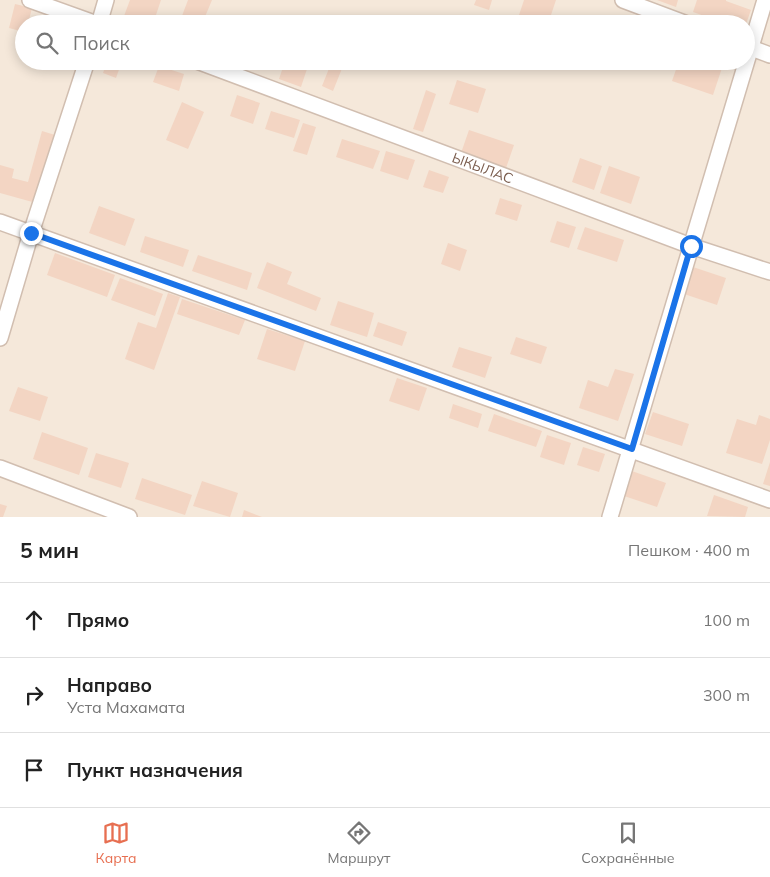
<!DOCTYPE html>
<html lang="ru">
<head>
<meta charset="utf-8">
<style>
	body { margin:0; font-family:Mulish,sans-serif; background:#f2f2f2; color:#222 }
	.stop { position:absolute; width:15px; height:15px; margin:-11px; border:4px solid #1a73e8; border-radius:50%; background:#fff }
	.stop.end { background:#1a73e8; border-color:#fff; box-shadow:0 1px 5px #0008 }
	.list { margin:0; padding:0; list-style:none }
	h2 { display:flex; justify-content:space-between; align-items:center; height:65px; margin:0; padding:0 20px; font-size:21px }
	h2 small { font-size:16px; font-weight:400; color:#767676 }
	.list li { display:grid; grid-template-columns:32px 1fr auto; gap:15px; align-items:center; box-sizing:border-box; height:75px; padding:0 20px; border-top:1px solid #e0e0e0 }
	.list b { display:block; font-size:19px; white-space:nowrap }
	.list p { margin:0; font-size:16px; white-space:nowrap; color:#767676 }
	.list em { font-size:16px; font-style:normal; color:#767676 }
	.icon { flex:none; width:28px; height:28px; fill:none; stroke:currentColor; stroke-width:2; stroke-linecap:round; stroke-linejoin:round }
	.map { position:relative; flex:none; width:770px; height:517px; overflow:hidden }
	.search { position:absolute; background:#fff; box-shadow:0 2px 12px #0003; left:15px; right:15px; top:15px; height:55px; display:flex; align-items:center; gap:12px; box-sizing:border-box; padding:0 18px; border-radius:28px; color:#767676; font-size:19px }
	.sheet { height:290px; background:#fff }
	nav { display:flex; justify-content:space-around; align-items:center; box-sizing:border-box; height:70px; border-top:1px solid #e0e0e0; background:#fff; font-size:14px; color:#767676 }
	nav a { display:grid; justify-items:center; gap:2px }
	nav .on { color:#e76f51 }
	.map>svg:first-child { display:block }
</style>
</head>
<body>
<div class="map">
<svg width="770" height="517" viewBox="0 0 770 517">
	<rect width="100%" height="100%" fill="#fdf6ec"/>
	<path fill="#f5e8da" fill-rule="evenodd" d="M0,0h770v517h-770zM24,24h722v37h-722z"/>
	<g fill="#f3d5c3">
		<path d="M130,0h31l-8,24h-7l-22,-8z"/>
		<path d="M188,0h24l-10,24h-15l-7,-3z"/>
		<path d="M476,0h16l-3,10 -15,-5z"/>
		<path d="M524,0h32l-8,24 -29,-9z"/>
		<path d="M657,0h21l-2,7z"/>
		<path d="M697,0h29v1l25,9 -5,14h-19l-34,-12z"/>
		<path d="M15,4l17,4 -4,16h-4v8l-15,-4z"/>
		<path d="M107,61h15l-6,17 -13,-5z"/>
		<path d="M285,61h19l5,2 -8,24 -22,-8z"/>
		<path d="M332,61h13l-12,30 -11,-5z"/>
		<path d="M679,61h34l10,4 -10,30 -41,-14z"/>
		<path d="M159,66l25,8 -5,17 -26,-9z"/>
		<path d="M457,80l29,9 -8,24 -29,-9z"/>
		<path d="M426,90l10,4 -13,38 -10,-3z"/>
		<path d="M237,95l23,8 -7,21 -23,-8z"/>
		<path d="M182,102l22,10 -16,37 -22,-9z"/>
		<path d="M271,111l29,9 -6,18 -29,-9z"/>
		<path d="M303,123l13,4 -9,28 -14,-4z"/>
		<path d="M469,130l45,15 -8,23 -45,-15z"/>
		<path d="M42,131l13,4 -19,68 -36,-10v-28l14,4 -2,9 16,4z"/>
		<path d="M342,139l38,12 -7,18 -37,-12z"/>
		<path d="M386,151l29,9 -7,20 -28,-9z"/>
		<path d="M580,158l22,8 -8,24 -22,-8z"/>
		<path d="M609,166l31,11 -9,27 -31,-11z"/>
		<path d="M429,170l20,7 -6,16 -20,-6z"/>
		<path d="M500,198l22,7 -5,16 -22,-7z"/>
		<path d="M99,206l36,13 -10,27 -36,-13z"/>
		<path d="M557,221l19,6 -7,21 -19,-6z"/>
		<path d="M585,227l39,13 -7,22 -40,-13z"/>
		<path d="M145,236l44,14 -6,17 -43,-15z"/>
		<path d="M448,243l19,7 -7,21 -19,-7z"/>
		<path d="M55,253l60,22 -8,22 -60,-22z"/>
		<path d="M198,255l54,18 -5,17 -55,-19z"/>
		<path d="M267,262l25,10 -5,12 34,14 -5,13 -59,-23z"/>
		<path d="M693,267l33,11 -9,27 -33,-11z"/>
		<path d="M120,278l43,16 -8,22 -44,-16z"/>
		<path d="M168,293l12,4 -26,73 -29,-11 13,-37 18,6z"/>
		<path d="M182,299l63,21 -6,15 -62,-21z"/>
		<path d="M338,301l36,12 -7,24 -37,-12z"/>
		<path d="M378,322l29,10 -5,14 -29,-10z"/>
		<path d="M267,329l38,12 -10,30 -38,-12z"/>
		<path d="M516,337l31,10 -6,17 -31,-10z"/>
		<path d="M459,347l33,10 -7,21 -33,-11z"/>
		<path d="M615,369l19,5 -16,47 -39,-13 9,-28 20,7z"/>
		<path d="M397,378l30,10 -8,23 -30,-10z"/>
		<path d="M18,387l30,10 -8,24 -31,-10z"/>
		<path d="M453,404l29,10 -4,14 -29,-10z"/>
		<path d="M653,412l36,12 -7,22 -37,-12z"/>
		<path d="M494,414l48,17 -6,16 -48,-16z"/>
		<path d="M759,415l11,4v21l-8,24 -36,-11 11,-34 19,6z"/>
		<path d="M42,432l46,16 -9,27 -46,-16z"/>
		<path d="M547,435l24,8 -7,22 -24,-8z"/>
		<path d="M583,447l22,7 -6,18 -22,-7z"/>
		<path d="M96,453l33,10 -8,25 -33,-11z"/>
		<path d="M770,462v24l-7,-2z"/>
		<path d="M629,470l37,13 -9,24 -36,-12z"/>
		<path d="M142,478l50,17 -7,20 -50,-16z"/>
		<path d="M202,481l36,12 -8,24 -37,-11z"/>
		<path d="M714,495l34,12 -3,10 -38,-1z"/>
		<path d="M0,504l7,2 -4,11h-3z"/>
		<path d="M244,510l18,7h-20z"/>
	</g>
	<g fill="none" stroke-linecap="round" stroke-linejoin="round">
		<defs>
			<g id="minor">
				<path d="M30,0l67,24"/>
				<path d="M623,0l64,24"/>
				<path d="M99,24l7,-24"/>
				<path d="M746,46l24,9"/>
				<path id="s1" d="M197,61l494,185 79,26"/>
				<path d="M0,222l770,278"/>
				<path d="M0,338l31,-105 56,-172"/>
				<path d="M0,468l129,49"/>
				<path d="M610,517l155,-517"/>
			</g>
		</defs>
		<use href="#minor" stroke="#d1beb0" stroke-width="18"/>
		<use href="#minor" stroke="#fff" stroke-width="15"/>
	</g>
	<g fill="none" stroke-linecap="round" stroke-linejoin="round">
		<path stroke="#1a73e8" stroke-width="6" d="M31,233l601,216 59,-203"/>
	</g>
	<g text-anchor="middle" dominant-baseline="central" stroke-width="4" stroke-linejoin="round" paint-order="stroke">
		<g font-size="14" fill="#7a5c4d" stroke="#fffaf3">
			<text stroke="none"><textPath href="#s1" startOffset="305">ЫКЫЛАС</textPath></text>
		</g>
	</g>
</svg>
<div class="stop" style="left:691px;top:246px"></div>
<div class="stop end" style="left:31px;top:233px"></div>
<div class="search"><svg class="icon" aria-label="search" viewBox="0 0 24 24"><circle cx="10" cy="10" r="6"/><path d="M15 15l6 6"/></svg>Поиск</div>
</div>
<section class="sheet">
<h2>5 мин<small>Пешком · 400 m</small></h2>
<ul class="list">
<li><svg class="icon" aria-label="ahead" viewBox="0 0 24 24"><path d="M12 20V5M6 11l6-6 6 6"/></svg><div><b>Прямо</b></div><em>100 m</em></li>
<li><svg class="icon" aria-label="right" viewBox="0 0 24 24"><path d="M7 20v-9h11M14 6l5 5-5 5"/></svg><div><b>Направо</b><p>Уста Махамата</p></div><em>300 m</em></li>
<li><svg class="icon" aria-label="arrive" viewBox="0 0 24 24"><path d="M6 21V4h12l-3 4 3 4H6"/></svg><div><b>Пункт назначения</b></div></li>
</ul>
</section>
<nav>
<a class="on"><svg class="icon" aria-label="map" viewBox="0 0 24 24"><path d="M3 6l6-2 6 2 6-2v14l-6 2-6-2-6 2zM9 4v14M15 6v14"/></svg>Карта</a>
<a><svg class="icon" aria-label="directions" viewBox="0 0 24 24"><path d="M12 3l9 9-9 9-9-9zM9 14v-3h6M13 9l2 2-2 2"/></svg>Маршрут</a>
<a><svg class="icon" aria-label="saved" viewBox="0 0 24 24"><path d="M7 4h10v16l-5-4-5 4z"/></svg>Сохранённые</a>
</nav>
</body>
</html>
